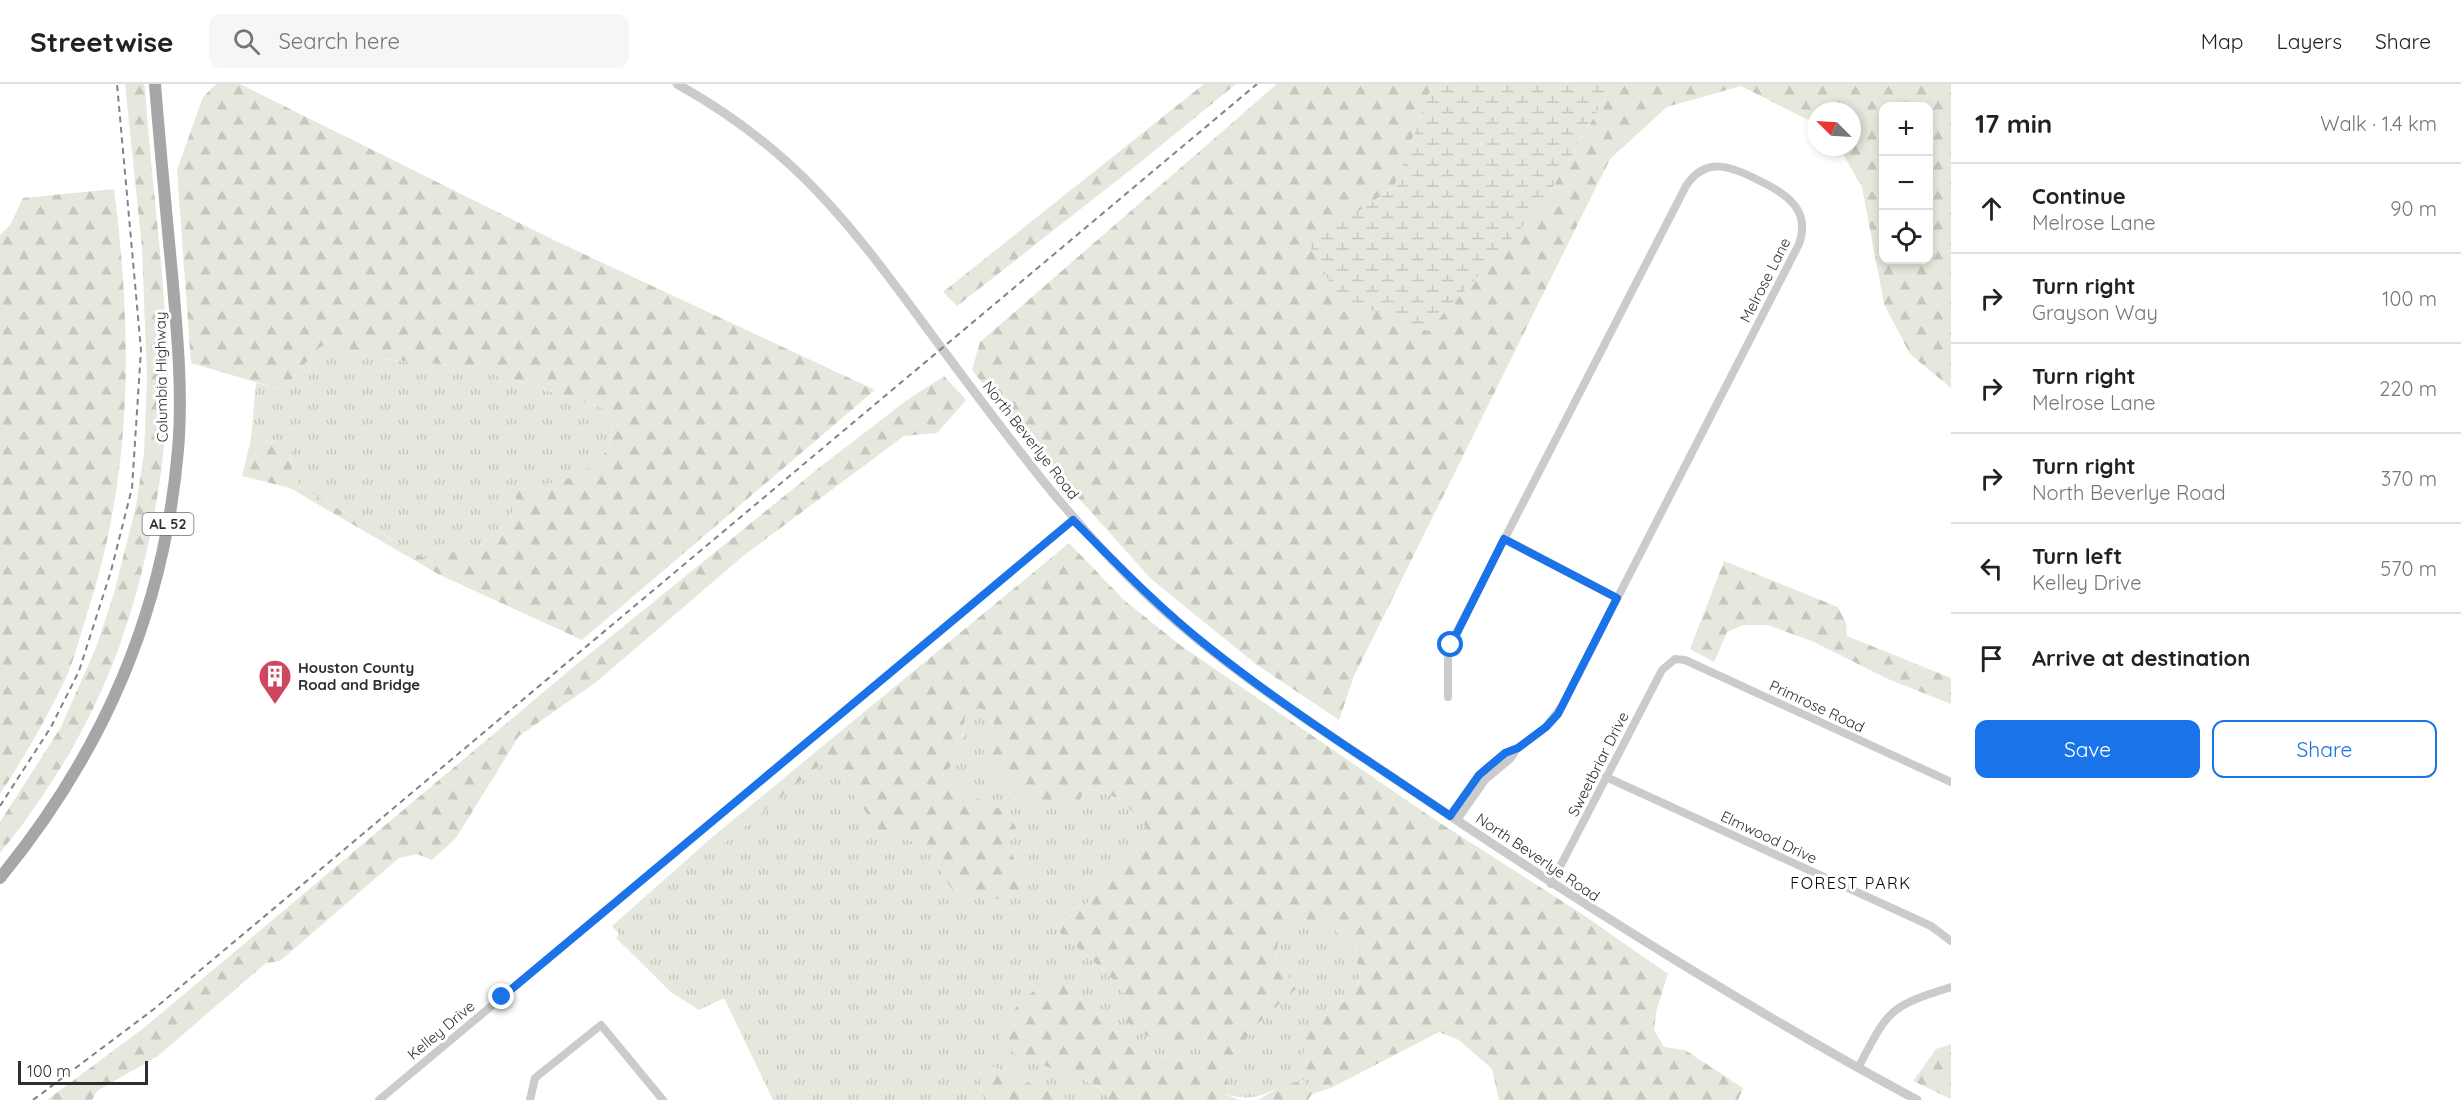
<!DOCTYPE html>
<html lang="en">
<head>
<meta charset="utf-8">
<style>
	body { margin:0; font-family:Quicksand,sans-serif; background:#f6f6f6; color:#222 }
	.controls { position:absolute; right:18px; top:18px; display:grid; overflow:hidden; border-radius:12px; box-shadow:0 3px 9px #0003 }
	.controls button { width:54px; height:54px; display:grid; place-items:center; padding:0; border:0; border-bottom:2px solid #e0e0e0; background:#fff; color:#222; font:30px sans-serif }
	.compass { position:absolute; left:1807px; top:18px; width:54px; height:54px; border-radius:50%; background:#fff; box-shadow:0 3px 9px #0003; rotate:294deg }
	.scale { position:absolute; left:18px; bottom:15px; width:130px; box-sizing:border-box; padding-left:6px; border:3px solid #2e2e2e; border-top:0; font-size:16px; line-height:21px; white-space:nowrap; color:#2e2e2e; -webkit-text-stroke:4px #fff; paint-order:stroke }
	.stop { position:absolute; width:18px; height:18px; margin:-14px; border:4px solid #1a73e8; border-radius:50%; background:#fff }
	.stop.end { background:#1a73e8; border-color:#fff; box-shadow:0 2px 6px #0008 }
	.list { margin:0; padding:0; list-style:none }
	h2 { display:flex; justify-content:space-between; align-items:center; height:78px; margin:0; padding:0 24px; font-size:26px }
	h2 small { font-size:20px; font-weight:400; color:#767676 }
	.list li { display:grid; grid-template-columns:39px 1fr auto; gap:18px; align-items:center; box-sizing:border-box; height:90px; padding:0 24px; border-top:2px solid #e0e0e0 }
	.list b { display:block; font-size:22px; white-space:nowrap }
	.list p { margin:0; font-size:20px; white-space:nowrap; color:#767676 }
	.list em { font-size:20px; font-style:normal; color:#767676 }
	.actions { display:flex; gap:12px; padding:18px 24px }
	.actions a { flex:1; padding:14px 0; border:2px solid #1a73e8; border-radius:12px; text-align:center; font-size:21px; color:#1a73e8 }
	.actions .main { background:#1a73e8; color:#fff }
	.icon { flex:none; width:33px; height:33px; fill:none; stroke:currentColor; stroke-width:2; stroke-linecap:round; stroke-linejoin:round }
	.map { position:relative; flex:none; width:1951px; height:1016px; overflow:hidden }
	header { display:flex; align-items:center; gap:36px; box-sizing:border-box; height:84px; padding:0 30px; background:#fff; border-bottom:2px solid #e0e0e0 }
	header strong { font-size:28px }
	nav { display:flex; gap:33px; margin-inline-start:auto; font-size:21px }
	.search { width:420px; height:54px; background:#f6f6f6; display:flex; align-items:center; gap:15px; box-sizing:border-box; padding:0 21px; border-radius:12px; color:#767676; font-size:22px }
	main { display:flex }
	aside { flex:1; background:#fff }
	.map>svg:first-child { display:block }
</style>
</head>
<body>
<header>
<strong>Streetwise</strong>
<div class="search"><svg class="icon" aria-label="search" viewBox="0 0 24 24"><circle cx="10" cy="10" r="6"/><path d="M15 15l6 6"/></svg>Search here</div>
<nav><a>Map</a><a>Layers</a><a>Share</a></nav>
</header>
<main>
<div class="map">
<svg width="1951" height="1016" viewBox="0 0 1951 1016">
	<defs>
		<pattern id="grass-tufts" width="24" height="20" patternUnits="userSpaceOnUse" patternTransform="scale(1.5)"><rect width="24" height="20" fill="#e5e9dd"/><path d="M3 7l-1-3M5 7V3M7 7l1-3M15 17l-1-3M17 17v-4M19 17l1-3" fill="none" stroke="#c5c8be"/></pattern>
		<pattern id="forest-firs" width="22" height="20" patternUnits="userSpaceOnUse" patternTransform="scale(1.5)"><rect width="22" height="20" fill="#e5e9dd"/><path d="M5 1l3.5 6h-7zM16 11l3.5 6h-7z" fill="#c5c8be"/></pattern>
		<pattern id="wetland-marsh" width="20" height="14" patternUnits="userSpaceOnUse" patternTransform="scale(1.5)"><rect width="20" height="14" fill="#e5e9dd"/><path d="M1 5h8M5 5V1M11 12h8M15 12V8" fill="none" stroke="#c5c8be"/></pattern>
	</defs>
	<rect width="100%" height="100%" fill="#fff"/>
	<g fill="url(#grass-tufts)">
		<path d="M328,260l54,15 90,8 131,41 10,9c1,58 -47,64 -93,72l-4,7 -6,24 -34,29 -21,1 -15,12h-9l-131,-75 -8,-15 -1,-27 -40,-6 5,-56 26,7 38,-43z"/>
		<path d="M980,624l14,16 -9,16 37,59 29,6 35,-18 35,12 25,28 -11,29 -22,13 -27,36 -19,7 -8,20 49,42 22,26 61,41 10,-15 9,25 -11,13 -64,-13 -61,-60 -17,-12 -39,77c26,9 78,21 93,44h-44l-78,-35 -10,10 5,25h-211l-49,-102 -25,12 -27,-17 -56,-55 3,-4 -7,-8 98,-87 8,9 113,-92 8,17 39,57 53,17 9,23 83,5 -15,-28 -2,-35 -43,-21 -20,-16 20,-39 2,-21z"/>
		<path d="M1300,834l31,9 22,18 8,33 -14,23 -21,8 -12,74 17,5 -19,6 -9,-14c-7,2 -16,4 -23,7 -22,10 -27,13 -53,8l1,-28 26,-40 42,-38 -21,-31 5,-22z"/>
	</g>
	<g fill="url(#forest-firs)" fill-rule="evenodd">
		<path d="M125,0h19l1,5c6,86 18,172 22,258 6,113 -25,265 -76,366 -25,50 -56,97 -91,140v-31l61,-95 36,-82 17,-52 22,-87 8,-53 3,-75 -5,-130z"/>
		<path d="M216,0h24l316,157 319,149 -293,250 -144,-66 -148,-86 -48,-12 9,-37 40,6 1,27 8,15 131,75h9l15,-12 21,-1 34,-29 6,-24 4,-7c45,-8 95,-15 93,-72l-10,-9 -131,-41 -90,-8 -54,-15 -8,3 -38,43 -91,-27 -14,-193 26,-73z"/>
		<path d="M1204,0h32l-89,73 -190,149 -14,-14z"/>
		<path d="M1277,0h156l-39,103 -84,58 233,-41 70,-120h338v304l-41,-34 -26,-50 -22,-117 -23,-40h13v-36h-36v13l-75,-38 -74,21 -57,52 -256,517 -15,44 -82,-55 -106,-86 -121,-135 -58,-74 8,-28zM1884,22h44v154h-44z"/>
		<path d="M114,105c19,148 19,288 -29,431 -6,19 -11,41 -20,60 -19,39 -41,78 -65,114v-559l10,-10 13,-27z"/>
		<path d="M944,292l22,24 -29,33 -33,3 -161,120 -148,127 -76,53 -63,102 -24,22 -15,-6 -18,4 -119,103 -14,2 -108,93 -61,35 -5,9h-45l98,-73 432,-363 243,-197 87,-67z"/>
		<path d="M1069,459l55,57 56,45 257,176 145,93 86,60 -11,34 -3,22 10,17 21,3 58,38 -5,12h-239l-7,-31 -33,-29 -20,-8 -108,56 -17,-5 -12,-14 3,-31 21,-29 21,-8 14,-23 -8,-33 -22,-18 -30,-9 -21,18 -5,21 21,32 -42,38 -26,40 -1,28 12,5h-128c-19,-28 -64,-29 -92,-44 -8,-4 -15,-12 -21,-18 12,-28 30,-49 59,-59l17,12 61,60 64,13 11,-14 -9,-23 -10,14 -13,9 -32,-15 -22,-15 5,-20 -21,-26 -49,-42 8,-20 19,-7 27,-36 22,-13 11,-29 -25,-28 -35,-12 -9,19 -26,-1 -29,-5 -39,-39 2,-21 9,-16 -14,-16 -15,8c-2,22 -6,43 -22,59l20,16 43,21 10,15 -8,20 15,28v19l-23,5 -47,-8 -13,-21 -10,-23 -52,-17 -39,-57 -8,-17 -113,92 -8,-9z"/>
		<path d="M1724,477l114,46 8,16 1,13 104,42v26l-63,-25 -74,-37 -46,-17h-25l-16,7 -13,30 -24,-13z"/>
		<path d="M1951,960v55l-38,-18 23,-32z"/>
		<path d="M989,981l78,35h-83l-5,-25z"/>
		<path d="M1303,996l9,14 -4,6h-50l23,-14z"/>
	</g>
	<path fill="url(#wetland-marsh)" d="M1433,0h180l-70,120 -115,127 -89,-32 -30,-54 85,-58z"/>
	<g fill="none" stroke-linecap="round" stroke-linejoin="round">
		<g stroke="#cbcbcb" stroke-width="8">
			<path d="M1505,455l112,59"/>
			<path d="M1448,613v-39l5,-19 233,-453c20,-31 47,-19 74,-5 27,13 51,29 39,63l-237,462 -16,21 -28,21 -13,5 -26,22 -29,41"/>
			<path d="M1606,693l325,149 20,15"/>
			<path d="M1457,736l28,-40 25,-21 7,-10"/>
			<path d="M1551,800l111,-214 13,-11 10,1 266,122"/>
			<path d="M1858,984c31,-58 29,-61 93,-81"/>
			<path d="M379,1016l694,-580"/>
			<path d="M530,1016l5,-22 66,-53 62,75"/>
		</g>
		<path stroke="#cbcbcb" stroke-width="9" d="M677,0c125,69 181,151 263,262 65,87 129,175 208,250 78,74 173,133 262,193 165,111 331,216 507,311"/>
		<path stroke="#a6a6a6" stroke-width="12" d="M0,794c103,-126 164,-265 178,-428 5,-59 -1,-118 -6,-176 -6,-64 -12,-127 -17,-190"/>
		<g stroke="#838383" stroke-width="2" stroke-dasharray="6 4.5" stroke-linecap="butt">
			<path d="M0,722l51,-79 28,-56 32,-100 21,-83 9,-138 -24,-266"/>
			<path d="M33,1016l121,-91 1103,-925"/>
		</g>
	</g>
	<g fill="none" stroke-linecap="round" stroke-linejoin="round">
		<path stroke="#1a73e8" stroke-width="8" d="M502,913l571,-477c43,43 85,87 133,125 77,62 162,115 244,171l29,-41 26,-22 13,-5 28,-21 12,-13 59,-116 -113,-59 -53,106"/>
	</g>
	<defs>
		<symbol id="building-pin" viewBox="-11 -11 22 30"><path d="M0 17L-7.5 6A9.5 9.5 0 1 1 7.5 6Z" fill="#cf465f" stroke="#fff"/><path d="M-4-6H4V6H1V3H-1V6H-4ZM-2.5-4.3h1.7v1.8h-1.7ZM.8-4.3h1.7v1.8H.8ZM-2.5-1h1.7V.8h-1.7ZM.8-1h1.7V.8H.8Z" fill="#fff"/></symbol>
	</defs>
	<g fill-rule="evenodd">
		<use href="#building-pin" x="256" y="573" width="38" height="52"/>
	</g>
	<g text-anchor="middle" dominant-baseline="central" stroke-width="6" stroke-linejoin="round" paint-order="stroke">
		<rect fill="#fff" stroke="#6d6d6d" stroke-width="1.5" x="142.5" y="429" width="51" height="22" rx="4.5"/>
		<g font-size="14" font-weight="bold" fill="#2e2e2e">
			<text x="168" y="440">AL 52</text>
		</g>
		<g font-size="15" fill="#2e2e2e" stroke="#fff">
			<text transform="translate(1765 196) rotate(-63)">Melrose Lane</text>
			<text transform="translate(161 293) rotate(-91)">Columbia Highway</text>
			<text transform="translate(1031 356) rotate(52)">North Beverlye Road</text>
			<text transform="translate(1817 622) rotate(25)">Primrose Road</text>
			<text transform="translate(1598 680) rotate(-63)">Sweetbriar Drive</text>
			<text transform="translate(1769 753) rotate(25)">Elmwood Drive</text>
			<text transform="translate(1538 773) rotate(34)">North Beverlye Road</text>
			<text transform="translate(441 946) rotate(-40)">Kelley Drive</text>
		</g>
		<g font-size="15" font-weight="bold" fill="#2e2e2e" stroke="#fff" text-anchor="start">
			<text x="298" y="583">Houston County<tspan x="298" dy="17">Road and Bridge</tspan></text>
		</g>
		<g font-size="16" letter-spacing="1.5" fill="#000" stroke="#fff">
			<text x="1851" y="799">FOREST PARK</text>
		</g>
	</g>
</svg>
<div class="controls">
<button>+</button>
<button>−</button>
<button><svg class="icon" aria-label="locate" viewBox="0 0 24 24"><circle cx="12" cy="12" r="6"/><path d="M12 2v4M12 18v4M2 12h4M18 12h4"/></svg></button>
</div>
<svg class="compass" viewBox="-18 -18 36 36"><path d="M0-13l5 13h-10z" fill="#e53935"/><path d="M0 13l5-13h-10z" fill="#767676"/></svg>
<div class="scale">100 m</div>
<div class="stop" style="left:1451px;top:561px"></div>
<div class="stop end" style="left:502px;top:913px"></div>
</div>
<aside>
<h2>17 min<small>Walk · 1.4 km</small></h2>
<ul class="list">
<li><svg class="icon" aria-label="ahead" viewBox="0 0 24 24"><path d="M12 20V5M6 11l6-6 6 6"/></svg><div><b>Continue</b><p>Melrose Lane</p></div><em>90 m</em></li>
<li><svg class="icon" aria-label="right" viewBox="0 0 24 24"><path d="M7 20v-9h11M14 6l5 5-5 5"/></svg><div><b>Turn right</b><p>Grayson Way</p></div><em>100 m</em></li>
<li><svg class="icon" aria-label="right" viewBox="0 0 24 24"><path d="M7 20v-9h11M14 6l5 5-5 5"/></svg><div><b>Turn right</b><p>Melrose Lane</p></div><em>220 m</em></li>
<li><svg class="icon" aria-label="right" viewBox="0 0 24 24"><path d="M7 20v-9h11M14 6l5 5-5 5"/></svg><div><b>Turn right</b><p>North Beverlye Road</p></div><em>370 m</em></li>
<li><svg class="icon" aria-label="left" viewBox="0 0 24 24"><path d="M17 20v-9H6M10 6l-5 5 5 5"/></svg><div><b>Turn left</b><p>Kelley Drive</p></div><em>570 m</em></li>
<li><svg class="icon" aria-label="arrive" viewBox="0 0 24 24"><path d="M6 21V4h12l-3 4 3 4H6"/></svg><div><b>Arrive at destination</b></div></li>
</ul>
<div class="actions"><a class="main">Save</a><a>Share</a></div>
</aside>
</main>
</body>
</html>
